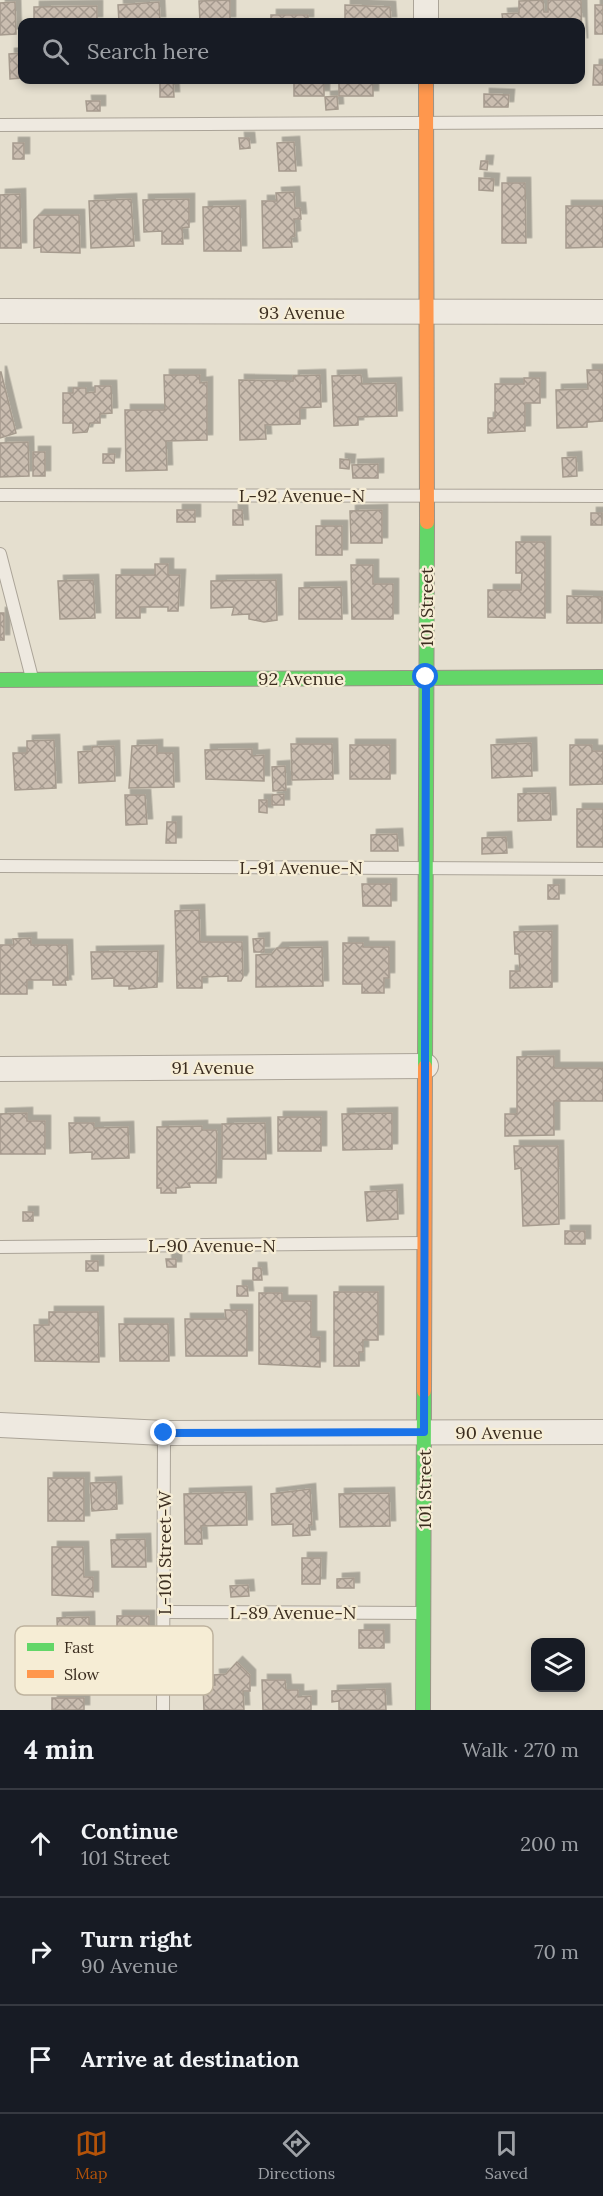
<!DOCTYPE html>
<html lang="en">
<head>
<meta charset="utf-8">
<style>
	body { margin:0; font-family:Lora,serif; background:#242831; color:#f1f3f6 }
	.controls { position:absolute; right:18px; bottom:18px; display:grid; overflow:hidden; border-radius:12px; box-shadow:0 3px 9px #0003 }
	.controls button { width:54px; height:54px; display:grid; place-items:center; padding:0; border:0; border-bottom:2px solid #363941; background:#171b24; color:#f1f3f6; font:30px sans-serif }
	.stop { position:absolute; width:18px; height:18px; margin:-14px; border:4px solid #1a73e8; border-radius:50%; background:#fff }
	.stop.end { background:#1a73e8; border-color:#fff; box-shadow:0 2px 6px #0008 }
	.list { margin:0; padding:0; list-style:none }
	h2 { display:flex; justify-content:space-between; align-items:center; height:78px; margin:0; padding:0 24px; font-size:26px }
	h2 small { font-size:20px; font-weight:400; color:#9ea1a6 }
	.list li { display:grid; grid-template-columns:39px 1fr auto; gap:18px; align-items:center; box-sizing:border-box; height:108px; padding:0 24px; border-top:2px solid #363941 }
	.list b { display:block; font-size:22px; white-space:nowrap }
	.list p { margin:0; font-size:20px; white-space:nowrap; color:#9ea1a6 }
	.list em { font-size:20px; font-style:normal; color:#9ea1a6 }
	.icon { flex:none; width:33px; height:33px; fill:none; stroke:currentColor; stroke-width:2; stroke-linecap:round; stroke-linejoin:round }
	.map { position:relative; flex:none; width:603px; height:1710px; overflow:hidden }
	.search { position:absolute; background:#171b24; box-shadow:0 3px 9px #0003; left:18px; right:18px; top:18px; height:66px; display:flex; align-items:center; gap:15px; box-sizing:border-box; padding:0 21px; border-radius:12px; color:#9ea1a6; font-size:22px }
	.sheet { height:402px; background:#171b24 }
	nav { display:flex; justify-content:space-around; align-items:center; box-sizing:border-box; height:84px; border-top:2px solid #363941; background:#171b24; font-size:16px; color:#9ea1a6 }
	nav a { display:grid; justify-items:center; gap:3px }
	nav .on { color:#b45309 }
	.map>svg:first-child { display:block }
</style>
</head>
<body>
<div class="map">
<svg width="603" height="1710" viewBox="0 0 603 1710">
	<defs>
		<pattern id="building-cross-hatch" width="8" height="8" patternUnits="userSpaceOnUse" patternTransform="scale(1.5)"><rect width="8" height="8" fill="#cabdb0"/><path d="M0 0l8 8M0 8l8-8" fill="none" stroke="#a59a8f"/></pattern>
		<filter id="shadow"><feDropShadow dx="5.5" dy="-5.5" stdDeviation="0" flood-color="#0004"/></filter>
	</defs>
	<rect width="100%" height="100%" fill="#e5dfcf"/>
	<g fill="url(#building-cross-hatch)" stroke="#a69b8e" stroke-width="1.5" filter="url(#shadow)">
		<path d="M230,0v22h-30l-1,-21z"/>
		<path d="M543,0l1,12h4v-12h33l1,44 -2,-22h-77l-1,-8 17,-1v-12z"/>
		<path d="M15,2l1,32 -16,1v-32z"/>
		<path d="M159,2l1,20h-41l-1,-17z"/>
		<path d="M345,5l45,2 1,15h-46z"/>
		<rect x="595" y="5" width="8" height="29"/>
		<path d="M97,6v16h-63v-15z"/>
		<rect x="271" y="15" width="37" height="7"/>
		<path d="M22,53v25l-12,1 -1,-25z"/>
		<path d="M594,65h9v20h-10z"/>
		<path d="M160,80h13l1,17h-14z"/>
		<rect x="294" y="80" width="30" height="16"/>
		<rect x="339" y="80" width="34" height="16"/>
		<path d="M484,94l25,1 -1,12h-24z"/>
		<path d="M337,96l1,13 -12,1 -1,-13z"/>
		<path d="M86,101h14v10h-13z"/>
		<path d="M239,138h10l1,10 -10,1z"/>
		<path d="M294,142l2,29h-17l-2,-28z"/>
		<rect x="13" y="143" width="11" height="16"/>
		<path d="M481,161h7l-1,9 -7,-1z"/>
		<path d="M479,178l15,1 -1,12 -14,-1z"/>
		<path d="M502,183h23l1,60h-24z"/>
		<path d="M294,192l1,16h5l1,11h-7l1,17 -4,1 1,10 -29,1 -1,-47h15l-1,-8z"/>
		<path d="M20,194l1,54h-21v-53z"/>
		<path d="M131,199l3,47 -43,2 -2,-47z"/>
		<path d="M189,199v28l-7,1 1,16h-21v-13l-18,1 -1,-32z"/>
		<path d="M240,206l1,45h-37l-1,-44z"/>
		<path d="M566,206h37v41l-37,1z"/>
		<path d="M39,215h40l1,38 -39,-1v-5l-7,1v-28z"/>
		<path d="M587,370h16v51l-16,1v5l-30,1 -1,-38 32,-1z"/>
		<path d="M1,372l15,61 -16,5v-66z"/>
		<path d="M164,375h36v8l7,-1v58l-41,1 1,29 -41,1 -1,-61h40z"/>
		<path d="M320,375l1,32 -21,1v16l-35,1 1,14 -26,1 -1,-60 54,1v-5z"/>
		<path d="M361,375l1,9 34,-1 1,33 -39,1v8l-24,1 -2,-50z"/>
		<path d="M524,378h16v25h-15v28l-37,2v-15h7v-34h29z"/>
		<path d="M95,386h16l1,27 -12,1v9h-10l-3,9 -14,1v-10h-10v-30h10v-5h13v5l9,-1z"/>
		<path d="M28,442l1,34 -29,1v-34z"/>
		<rect x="33" y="452" width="12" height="24"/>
		<path d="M103,454h12l-1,9h-11z"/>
		<path d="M576,457l1,19 -14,1 -1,-19z"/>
		<path d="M340,459l10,1 -1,9 -9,-1z"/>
		<path d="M378,464v14h-25l-1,-13z"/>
		<rect x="177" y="510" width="18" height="12"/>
		<path d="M233,510h9l1,15h-10z"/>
		<path d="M382,510v33h-31l-1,-32z"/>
		<rect x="591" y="513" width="11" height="12"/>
		<rect x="316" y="526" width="26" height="29"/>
		<path d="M516,542h29v76l-57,-1v-27h33l1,-17h-6z"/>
		<path d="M155,564h13v11h12l-2,36h-10v-4h-28v11h-24v-43h39z"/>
		<path d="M351,565h22v19h20v35h-41z"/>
		<path d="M93,580l2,38 -35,1 -2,-38z"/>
		<path d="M276,580l1,40 -13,2 -15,-3v-5l-17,1 2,-8 -23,1v-27z"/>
		<path d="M341,587l1,32h-43v-31z"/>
		<path d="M567,596l35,1v26h-35z"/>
		<rect x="0" y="613" width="4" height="27"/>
		<path d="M54,740l2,48 -41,2 -2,-37h14v-12z"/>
		<path d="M531,743l1,33 -40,2 -1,-33z"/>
		<path d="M291,744h41l1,35 -41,1z"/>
		<path d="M157,745v8h16l1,34 -45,1 3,-42z"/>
		<rect x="350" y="745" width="40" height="34"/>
		<path d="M570,745h22v6h11v33l-33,1z"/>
		<path d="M114,746l1,35 -36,2 -1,-31 14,-1v-4z"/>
		<path d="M252,749v7l12,-1v26l-58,-2 -1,-29z"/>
		<path d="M285,766l1,24 -13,1 -1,-24z"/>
		<path d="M550,793l1,27 -33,1v-27z"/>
		<path d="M284,794v11h-12v-10z"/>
		<path d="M125,795h20l2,29 -21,1z"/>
		<path d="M259,800h8v13l-8,-1z"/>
		<rect x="577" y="809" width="26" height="38"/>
		<path d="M167,822h9v21h-10z"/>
		<path d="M397,834l1,17h-27v-16z"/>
		<path d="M506,837l1,16 -25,1v-16z"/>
		<path d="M362,884h29v22h-28z"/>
		<rect x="548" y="885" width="11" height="14"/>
		<path d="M199,910l1,32h42l1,35 -2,4h-13v-5l-26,1v11h-25l-2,-77z"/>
		<path d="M552,931v56l-42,1v-17h10l-1,-17h-4l-1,-22z"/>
		<path d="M31,938v7h36l1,35h-3l1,5h-13v-5h-26v14h-27v-49h14l-1,-6z"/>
		<path d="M264,938v14h-10l-1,-13z"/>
		<path d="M343,943h20v4h26v31h-5v15h-22v-9h-19z"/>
		<path d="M322,947l1,39 -67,1v-32l16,-1 5,-6z"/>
		<path d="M158,951l-1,36 -28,2v-3h-15v-8l-22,1 -1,-27z"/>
		<path d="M554,1056v12h49v33h-49v34l-49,1v-22h12v-57z"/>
		<path d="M27,1113v8h18v33h-45v-40z"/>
		<path d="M392,1113v36l-49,1 -1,-36z"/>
		<rect x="278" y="1117" width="43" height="34"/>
		<path d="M69,1123h25v5l34,-1 1,31 -37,1v-7l-22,1z"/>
		<path d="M265,1123l1,36h-44v-35z"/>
		<path d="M202,1126v4h14l1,4 -1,49h-27l1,4 -14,1v5h-15v-5h-4v-61z"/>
		<path d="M514,1146h44l1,78 -36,2 -2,-58 -6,1z"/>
		<path d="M397,1190l1,29 -31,2 -2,-29z"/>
		<rect x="23" y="1212" width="10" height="9"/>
		<rect x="565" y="1231" width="20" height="13"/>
		<path d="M166,1259h10v8h-9z"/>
		<rect x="86" y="1261" width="12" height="10"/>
		<path d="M253,1268h8l1,12h-9z"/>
		<path d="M237,1286h10l1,10h-11z"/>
		<path d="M334,1292h44v48h-15v12h-4v14h-25z"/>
		<path d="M259,1293h23v8h29v36h9v30l-61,-3z"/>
		<path d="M225,1310h22v46h-61l-1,-37h41z"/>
		<path d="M49,1312h49l1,50 -64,-1 -1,-36h15z"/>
		<path d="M119,1324h49l1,37h-49z"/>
		<rect x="48" y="1478" width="36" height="43"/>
		<path d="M116,1482l1,27 -25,2 -2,-28z"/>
		<path d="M310,1489l2,36h-3l1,10 -17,1v-12l-21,1 -1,-31z"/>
		<path d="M246,1492l1,33 -46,1 1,18h-17l-1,-50z"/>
		<path d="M389,1493l1,33 -50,1 -1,-33z"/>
		<path d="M145,1539l1,28h-34l-1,-27z"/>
		<path d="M52,1547h31l1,30h9v20l-41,-2z"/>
		<path d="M302,1558h19l-1,26h-18z"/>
		<path d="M354,1578v10h-17v-9z"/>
		<path d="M248,1585l1,11 -18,1 -1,-11z"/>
		<path d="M117,1616h32v31h-3v6l-26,1v-7h-3z"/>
		<path d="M89,1617l1,48h4l1,16 -36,1 -2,-64z"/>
		<rect x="359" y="1630" width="25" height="18"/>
		<path d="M237,1662l13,13v16h-7l1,19h-40l-1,-24 12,-1 -1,-10 12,-1z"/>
		<path d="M262,1680h23l1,10h12v7l13,-1v14h-48z"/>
		<path d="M385,1689l1,21h-47v-9l-7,1v-11z"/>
		<rect x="52" y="1698" width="32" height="12"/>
	</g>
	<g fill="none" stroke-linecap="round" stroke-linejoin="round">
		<defs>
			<g id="lane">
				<path d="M0,125l603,-3"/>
				<path d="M0,495l603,1"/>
				<path d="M0,554l32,124"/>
				<path d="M0,866l603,3"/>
				<path d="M0,1247l425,-4"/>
				<path d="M163,1612l260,1"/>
				<path d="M163,1710l1,-277"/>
			</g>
			<g id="street">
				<path d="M426,22v-22"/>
				<path d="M0,311l603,1"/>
				<path d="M0,1069l426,-3"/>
				<path d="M0,1425l164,8 439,-1"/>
			</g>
			<g id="fast">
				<path d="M0,680l603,-3"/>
				<path d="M425,1067l2,-545"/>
				<path d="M423,1710l1,-319"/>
			</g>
			<g id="slow">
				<path d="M426,80l1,442"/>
				<path d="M424,1391l1,-324"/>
			</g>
		</defs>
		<use href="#lane" stroke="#aba498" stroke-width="14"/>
		<use href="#street" stroke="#aba498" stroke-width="26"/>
		<use href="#fast" stroke="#9b9488" stroke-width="16"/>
		<use href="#slow" stroke="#9b9488" stroke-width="16"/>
		<use href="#lane" stroke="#eee9e0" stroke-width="12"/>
		<use href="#street" stroke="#eee9e0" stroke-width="24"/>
		<use href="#fast" stroke="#63d668" stroke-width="14"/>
		<use href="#slow" stroke="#ff974d" stroke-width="14"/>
	</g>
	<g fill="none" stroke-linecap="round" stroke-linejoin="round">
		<path stroke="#1a73e8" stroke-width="8" d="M164,1433l260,-1 2,-755"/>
	</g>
	<g text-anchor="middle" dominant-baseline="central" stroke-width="4.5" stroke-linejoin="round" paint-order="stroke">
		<g font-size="18" fill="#3b2d1f" stroke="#f6edd5">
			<text x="302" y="312">93 Avenue</text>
			<text x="302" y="495">L-92 Avenue-N</text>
			<text transform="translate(426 607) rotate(-90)">101 Street</text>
			<text x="301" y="678">92 Avenue</text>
			<text x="301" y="867">L-91 Avenue-N</text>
			<text x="213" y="1067">91 Avenue</text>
			<text x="212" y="1245">L-90 Avenue-N</text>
			<text x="499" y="1432">90 Avenue</text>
			<text transform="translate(424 1489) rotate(-90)">101 Street</text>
			<text transform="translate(164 1553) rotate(-90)">L-101 Street-W</text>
			<text x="293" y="1612">L-89 Avenue-N</text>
		</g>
	</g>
	<rect x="15" y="1626" width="198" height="69" rx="9" fill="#f6edd5" stroke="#beb39e" stroke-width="1.5"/>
	<rect x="27" y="1643" width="27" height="8" fill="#63d668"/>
	<rect x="27" y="1670" width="27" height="8" fill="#ff974d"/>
	<g font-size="16" fill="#3b2d1f">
		<text x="64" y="1653">Fast</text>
		<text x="64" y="1680">Slow</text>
	</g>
</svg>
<div class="controls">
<button><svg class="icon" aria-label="layers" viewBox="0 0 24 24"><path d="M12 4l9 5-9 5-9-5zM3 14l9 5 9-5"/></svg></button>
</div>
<div class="stop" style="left:426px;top:677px"></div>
<div class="stop end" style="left:164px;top:1433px"></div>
<div class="search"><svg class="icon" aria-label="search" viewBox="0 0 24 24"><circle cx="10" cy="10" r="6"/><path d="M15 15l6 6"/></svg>Search here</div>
</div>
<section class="sheet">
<h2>4 min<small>Walk · 270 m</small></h2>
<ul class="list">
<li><svg class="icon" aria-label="ahead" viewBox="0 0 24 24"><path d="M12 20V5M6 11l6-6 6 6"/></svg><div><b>Continue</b><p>101 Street</p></div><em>200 m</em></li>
<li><svg class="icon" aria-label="right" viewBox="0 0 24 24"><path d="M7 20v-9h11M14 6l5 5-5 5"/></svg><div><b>Turn right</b><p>90 Avenue</p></div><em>70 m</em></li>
<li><svg class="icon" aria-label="arrive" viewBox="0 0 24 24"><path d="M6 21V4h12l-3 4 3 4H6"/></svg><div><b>Arrive at destination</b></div></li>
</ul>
</section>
<nav>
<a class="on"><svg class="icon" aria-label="map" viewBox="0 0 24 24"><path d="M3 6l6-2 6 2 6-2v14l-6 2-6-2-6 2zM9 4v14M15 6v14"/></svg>Map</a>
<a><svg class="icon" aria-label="directions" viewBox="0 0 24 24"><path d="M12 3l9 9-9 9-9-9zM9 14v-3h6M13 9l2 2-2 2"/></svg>Directions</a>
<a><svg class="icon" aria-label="saved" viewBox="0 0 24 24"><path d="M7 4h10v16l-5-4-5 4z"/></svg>Saved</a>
</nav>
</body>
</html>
